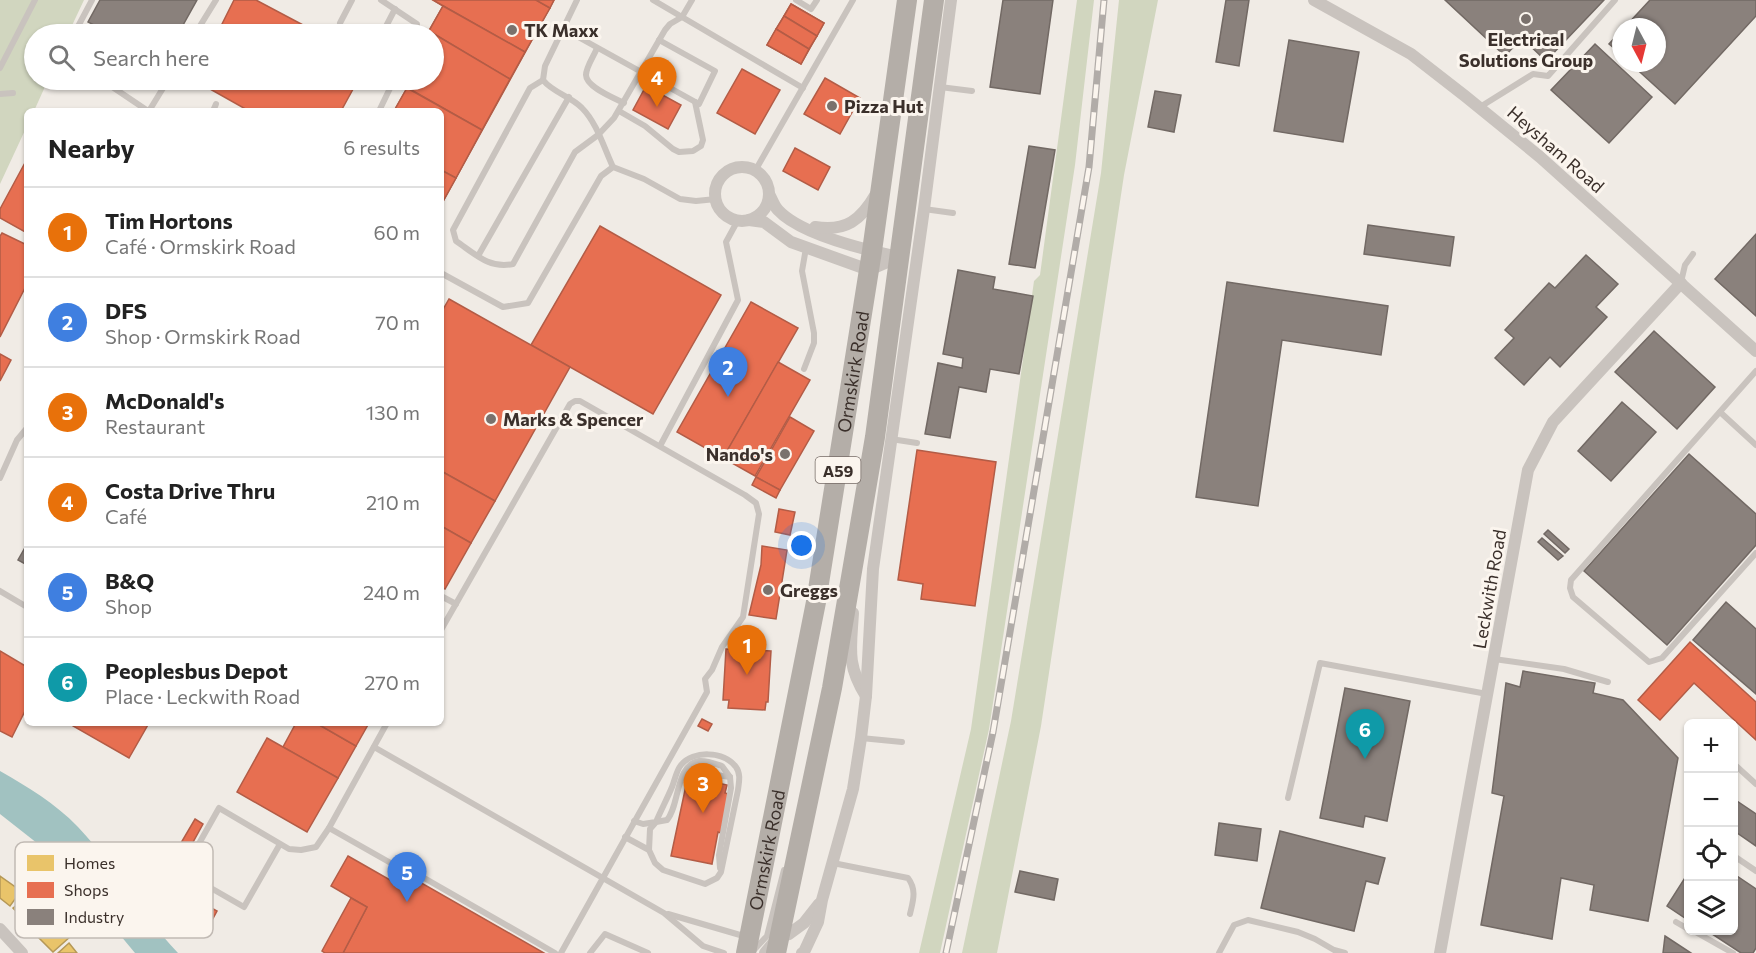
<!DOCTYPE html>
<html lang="en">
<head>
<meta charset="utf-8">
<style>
	body { margin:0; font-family:Commissioner,sans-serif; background:#f6f6f6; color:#222 }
	.controls { position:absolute; right:18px; bottom:18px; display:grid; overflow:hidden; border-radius:9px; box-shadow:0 2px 4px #0004 }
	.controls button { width:54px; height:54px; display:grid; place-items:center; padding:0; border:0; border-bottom:2px solid #e0e0e0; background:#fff; color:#222; font:30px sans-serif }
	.compass { position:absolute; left:1612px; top:18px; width:54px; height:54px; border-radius:50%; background:#fff; box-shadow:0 2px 4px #0004; rotate:173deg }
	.you { position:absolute; left:802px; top:546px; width:21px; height:21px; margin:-15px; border:4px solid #fff; border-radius:50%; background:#1a73e8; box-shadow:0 0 0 9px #1a73e833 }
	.badge { display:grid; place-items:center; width:39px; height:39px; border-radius:50%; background:#7a716c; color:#fff; font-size:20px; font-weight:700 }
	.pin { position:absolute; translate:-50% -50px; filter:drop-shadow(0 2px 3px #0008) }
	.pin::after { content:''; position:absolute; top:32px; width:21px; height:18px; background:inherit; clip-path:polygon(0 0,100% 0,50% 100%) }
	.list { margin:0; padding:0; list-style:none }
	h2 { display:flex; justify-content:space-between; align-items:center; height:78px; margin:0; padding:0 24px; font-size:26px }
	h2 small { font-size:20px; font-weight:400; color:#767676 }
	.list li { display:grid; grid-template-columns:39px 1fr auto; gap:18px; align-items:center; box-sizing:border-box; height:90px; padding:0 24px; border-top:2px solid #e0e0e0 }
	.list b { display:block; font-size:22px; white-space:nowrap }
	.list p { margin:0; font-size:20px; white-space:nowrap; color:#767676 }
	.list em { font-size:20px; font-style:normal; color:#767676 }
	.icon { flex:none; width:33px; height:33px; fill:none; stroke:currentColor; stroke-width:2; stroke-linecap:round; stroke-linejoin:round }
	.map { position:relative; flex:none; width:1756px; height:953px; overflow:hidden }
	.search { position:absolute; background:#fff; box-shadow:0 2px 4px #0004; left:24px; top:24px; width:420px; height:66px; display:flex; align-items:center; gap:15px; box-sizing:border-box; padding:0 21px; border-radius:33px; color:#767676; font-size:22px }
	.panel { position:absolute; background:#fff; box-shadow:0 2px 4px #0004; left:24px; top:108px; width:420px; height:618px; border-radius:9px }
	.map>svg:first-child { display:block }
</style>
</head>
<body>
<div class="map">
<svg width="1756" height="953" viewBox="0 0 1756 953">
	<rect width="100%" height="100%" fill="#f0ebe5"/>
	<g fill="#d1d6bf">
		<path d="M0,0h84l-16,34h-34v46h14l-14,31h-7v15l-27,58z"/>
		<path d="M1077,0h17l-19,165 -86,564 -49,224h-21l52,-224 63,-448 6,-6z"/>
		<path d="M1119,0h39l-34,175 -83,551 -44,227h-35l49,-232 90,-548z"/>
	</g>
	<path fill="#a1c2c1" d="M0,771c28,16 55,32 78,56 37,39 63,87 100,126h-43l-79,-95 -56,-44z"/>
	<g fill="#e9c46a" stroke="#b59857" stroke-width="1.5">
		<path d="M0,876l21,15 -11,15 -10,-8z"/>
		<path d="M33,892l18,20 -19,16 -19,-20z"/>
		<path d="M48,919l10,11 4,-4 9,10 -18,16 -20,-20z"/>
		<path d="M69,943l8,10h-19z"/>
	</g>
	<g fill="#e76f51" stroke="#b35c46" stroke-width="1.5">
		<path d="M234,0h22l64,34h-103z"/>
		<path d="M433,0h121l-113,205v-94h-47l13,-23 -8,-5 3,-3h32v-46h-7l16,-28z"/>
		<path d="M433,0h103l14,8 -25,44z"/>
		<path d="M536,0h18l-4,8z"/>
		<path d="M791,4l33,19 -23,41 -34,-19z"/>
		<path d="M791,4l33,19 -7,13 -33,-20z"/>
		<path d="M443,6l82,46 -15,27 -81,-48z"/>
		<path d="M784,16l33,20 -8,13 -33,-20z"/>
		<path d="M776,29l33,20 -8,15 -34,-19z"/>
		<path d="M429,31l81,48 -28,51 -83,-47 3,-3h32v-46h-7z"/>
		<path d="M742,69l38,21 -25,44 -38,-21z"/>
		<path d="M825,78l35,20 -20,36 -36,-20z"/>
		<path d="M194,80h164l-17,31h-92z"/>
		<path d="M646,86l35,19 -13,24 -35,-19z"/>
		<path d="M407,88l75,42 -26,48 -15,-8v-59h-47z"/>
		<path d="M795,148l35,19 -12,23 -35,-19z"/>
		<path d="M27,159v74l-27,-15v-9z"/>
		<path d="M441,170l15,8 -15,27z"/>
		<path d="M600,226l121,69 -68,119 -122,-69z"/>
		<path d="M2,233l25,12v39l-27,53v-101z"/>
		<path d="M449,299l121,68 -75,134 -54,-30v-158z"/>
		<path d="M751,302l47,26 -75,130 -46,-26z"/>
		<path d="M0,354l11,6 -11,21z"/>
		<path d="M778,362l32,18 -55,96 -32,-18z"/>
		<path d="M790,417l24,14 -34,59 -24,-13z"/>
		<path d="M917,450l79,12 -21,144 -54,-7 2,-15 -25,-4z"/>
		<path d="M441,471l54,30 -24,42 -30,-17z"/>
		<path d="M756,477l24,13 -4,8 -24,-13z"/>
		<path d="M779,509l16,3 -5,23 -15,-3z"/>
		<path d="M441,526l30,17 -26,46 -4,-2z"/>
		<path d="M762,546l25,4 -11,69 -27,-4 12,-50z"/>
		<path d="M1690,642l66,60v38l-62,-57 -34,37 -22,-20z"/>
		<path d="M726,649l45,2 -3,51h-2l-1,8 -37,-2 1,-8h-6z"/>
		<path d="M0,651l27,16v40l-15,30 -12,-6z"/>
		<path d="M702,719l10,5 -4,7 -10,-5z"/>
		<path d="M74,723h75l-20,35 -56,-32z"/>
		<path d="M296,723h20l40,23 -18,32 -55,-31z"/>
		<path d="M316,723h53l-13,23z"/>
		<path d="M267,738l71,40 -31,54 -70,-40z"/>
		<path d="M688,776l39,9 -2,8 4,1 -8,39 -3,-1 -6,32 -41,-8z"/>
		<path d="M195,819l8,5 -16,29 -9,-5z"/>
		<path d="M348,856l56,32 7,-11 133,76h-201l24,-46 -36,-21z"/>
		<path d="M185,893l32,18 -7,13 -12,-7 2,-4 -20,-11z"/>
		<path d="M351,898l16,9 -24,46h-18l-3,-2z"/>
	</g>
	<g fill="#8a817c" stroke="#726964" stroke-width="1.5">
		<path d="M100,0h97l-19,34h-67l-23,-12z"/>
		<path d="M1003,0h50l-13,94 -50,-7z"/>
		<path d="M1226,0h23l-10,66 -23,-4z"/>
		<path d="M1445,0h159l-58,61 -24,-23 -17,18z"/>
		<path d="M1650,0h106v16l-81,88 -45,-41h27v-36h-32z"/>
		<path d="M1621,31v23l-12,-10z"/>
		<path d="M1289,40l70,12 -16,90 -69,-11z"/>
		<path d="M1595,44l57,53 -43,46 -58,-53z"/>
		<path d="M1155,91l26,4 -7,37 -26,-5z"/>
		<path d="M1029,146l26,4 -20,118 -26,-4z"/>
		<path d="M1368,225l86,12 -4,29 -86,-12z"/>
		<path d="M1756,234v82l-41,-37z"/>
		<path d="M1586,255l32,29 -22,23 11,10 -47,50 -10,-10 -26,28 -29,-27 19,-20 -9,-8 44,-47 6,5z"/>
		<path d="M958,270l37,7 -2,12 40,7 -14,78 -29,-5 -4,23 -27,-5 -9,51 -25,-4 13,-71 24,5 1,-10 -20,-4z"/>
		<path d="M1227,282l161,24 -7,49 -99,-15 -24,166 -62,-9z"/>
		<path d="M1654,331l61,56 -38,42 -62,-57z"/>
		<path d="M1622,402l34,30 -45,49 -33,-30z"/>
		<path d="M1689,454l67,60v31l-89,100 -83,-74z"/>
		<path d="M1548,530l21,19 -4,4 -21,-19z"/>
		<path d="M1542,538l21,18 -5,4 -20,-18z"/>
		<path d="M27,544v21l-9,-5z"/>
		<path d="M1726,602l30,27v65l-63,-54z"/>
		<path d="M1523,671l72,12 -2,10 30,7 55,58 -30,163 -58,-11 4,-25 -33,-7 -9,61 -71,-14 23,-129 -12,-3 14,-110 14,4z"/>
		<path d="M1345,688l65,13 -23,120 -22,-5 -2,11 -43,-9z"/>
		<path d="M1734,799l22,15v32l-19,-13 -3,4z"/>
		<path d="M1219,823l42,6 -4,32 -42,-6z"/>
		<path d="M1280,831l105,27 -7,26 -12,-3 -12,50 -93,-23z"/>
		<path d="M1020,871l38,8 -4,21 -39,-8z"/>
		<path d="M1688,873v47l-21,-14z"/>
		<path d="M1734,874l22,15v59l-3,5h-12l-35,-23h28z"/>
		<path d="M1665,936l26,17h-28z"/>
	</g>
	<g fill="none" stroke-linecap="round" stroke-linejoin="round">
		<g stroke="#c9c3be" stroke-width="6">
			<path d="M381,0l36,24 -1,10"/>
			<path d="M577,0l-32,66 -2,14c10,13 28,16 39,28 15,15 22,40 31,59"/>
			<path d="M692,0l-10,17 121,71"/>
			<path d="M796,0l15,9 6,-9"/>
			<path d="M340,23l12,-23"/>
			<path d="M562,28l137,76 16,-33 -56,-31"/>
			<path d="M74,34l18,-34"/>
			<path d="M195,34l21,-34"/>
			<path d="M382,34l13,-25"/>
			<path d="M597,48c-3,8 -11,19 -11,27 0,12 28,23 38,28"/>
			<path d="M0,68l35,-68"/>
			<path d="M102,80l46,31"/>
			<path d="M543,80l-13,8 -77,142 3,11c19,13 33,28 57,23l62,-112 23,-17 16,-17 51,-88 5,-6 12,-7 -29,-17"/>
			<path d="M940,87l32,4"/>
			<path d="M0,94l13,-1"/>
			<path d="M1480,107l53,-33 15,2 67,-76"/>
			<path d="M149,111l19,-31"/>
			<path d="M213,111l3,-7"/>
			<path d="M379,111l15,-31"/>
			<path d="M619,111l26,15 28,23 6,3 14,-1 8,-5 2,-6 -8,-38"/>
			<path d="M755,171l98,-171"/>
			<path d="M924,209l29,4"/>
			<path d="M478,256l91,-159"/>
			<path d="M441,273l62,34 25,-4 73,-127 12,-9 31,12 36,20 16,2 20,-2"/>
			<path d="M1681,282l4,-17 8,-11"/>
			<path d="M804,369l10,-26v-10l-12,-62 4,-23"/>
			<path d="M1756,371l-185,209 -1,8 3,9 76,65 13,-4 94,-105"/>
			<path d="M1720,412l36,33"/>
			<path d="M891,439l26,4"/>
			<path d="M660,446l78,-146 -12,-58 12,-22"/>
			<path d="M0,478l17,-38 10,-12"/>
			<path d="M0,591l27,16"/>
			<path d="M441,596l15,8"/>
			<path d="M441,630l129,-226 5,-3h5l165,94 11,8 3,11 -16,103 -21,30 -10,23 -7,9 2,13 -146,261"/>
			<path d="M1494,659l70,10 44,13"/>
			<path d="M861,738l41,4"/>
			<path d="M374,747l290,166 39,33 21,7"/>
			<path d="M1734,764l22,20"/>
			<path d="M685,775l6,-4 39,6"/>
			<path d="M1288,798l32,-135 167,31"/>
			<path d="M329,828l67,38 9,1 150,86"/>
			<path d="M625,837l24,13 6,13 8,7 42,14 12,-6 4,-6 17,-82c1,-8 3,-16 -2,-23 -12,-16 -43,-17 -55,-2 -5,6 -6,15 -9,22 -5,12 -11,23 -16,35l-13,2 -9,-3"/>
			<path d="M280,844l-36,63 -61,-35 36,-64 70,41 12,1 15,-3 13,-19 58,-105"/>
			<path d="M649,850l1,-21 6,-7 11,-2c13,-15 8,-55 32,-59 7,-1 17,3 23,5l8,11 1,11 -12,67 1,13"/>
			<path d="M1734,856l22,15"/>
			<path d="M833,863l75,15c9,12 5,23 2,36"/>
			<path d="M668,914l79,23"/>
			<path d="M1676,922l12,7"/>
			<path d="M1692,930l41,23"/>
			<path d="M753,951l14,-15 17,-66"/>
			<path d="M590,953l15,-19 43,19"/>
			<path d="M1219,953l15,-28 14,-5 50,12 17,7 19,11 11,3"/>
		</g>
		<g stroke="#c9c3be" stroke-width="12">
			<path d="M1314,0l97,54 54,42 75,61 216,194"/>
			<circle cx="742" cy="194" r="27"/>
			<path d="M769,194c3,5 5,12 9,16 23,25 88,40 121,47"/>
			<path d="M749,220l15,2 27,20 78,28 30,-13"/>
			<path d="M815,227c31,5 46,-7 61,-33"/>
			<path d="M853,613c-2,35 -7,51 13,83"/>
			<path d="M0,929l22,24"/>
			<path d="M765,953l14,-17 10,-2 15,-11 15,-19"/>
			<path d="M802,953l2,-1 14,-30 4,-22 31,-111 8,-51 5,-42 7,-127 51,-360 27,-209"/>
			<path d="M1440,953l88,-483 25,-48 128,-139"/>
		</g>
		<g stroke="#b4aea8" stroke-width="20">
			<path id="s1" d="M746,953l70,-351 56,-351 35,-251"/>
			<path d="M776,953l56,-265 43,-251 59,-437"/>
		</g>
		<defs>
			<path id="rail" d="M946,953l47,-221 96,-565 15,-167"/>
		</defs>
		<use href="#rail" stroke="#b1aca8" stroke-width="7"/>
		<use href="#rail" stroke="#fbf5ee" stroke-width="4.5" stroke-dasharray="14" stroke-linecap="butt"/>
	</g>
	<g fill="#7a716c" stroke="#fbf5ee" stroke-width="2">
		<circle cx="1526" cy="19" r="6"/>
		<circle cx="512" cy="30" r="6"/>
		<circle cx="832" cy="106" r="6"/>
		<circle cx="491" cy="419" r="6"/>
		<circle cx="785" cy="454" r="6"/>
		<circle cx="768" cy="590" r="6"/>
	</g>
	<g text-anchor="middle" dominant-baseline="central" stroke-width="6" stroke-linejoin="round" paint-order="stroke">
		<rect fill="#fbf5ee" stroke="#756b66" stroke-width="1.5" x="815.5" y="457" width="45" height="26" rx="4.5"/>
		<g font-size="16" font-weight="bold" fill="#3b302b">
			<text x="838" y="470">A59</text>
		</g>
		<g font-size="18" font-weight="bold" fill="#3b302b" stroke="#fbf5ee" text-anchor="start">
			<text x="524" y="30">TK Maxx</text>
			<text x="1526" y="39" text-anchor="middle">Electrical<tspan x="1526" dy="21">Solutions Group</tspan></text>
			<text x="844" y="106">Pizza Hut</text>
			<text x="503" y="419">Marks &amp; Spencer</text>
			<text x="773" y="454" text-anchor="end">Nando's</text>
			<text x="780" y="590">Greggs</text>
		</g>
		<g font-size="18" fill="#3b302b" stroke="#fbf5ee">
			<text transform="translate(1556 149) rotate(41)">Heysham Road</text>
			<text stroke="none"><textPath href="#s1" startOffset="591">Ormskirk Road</textPath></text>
			<text transform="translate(1489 589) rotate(-80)">Leckwith Road</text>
			<text stroke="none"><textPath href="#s1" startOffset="105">Ormskirk Road</textPath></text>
		</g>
	</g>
	<rect x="15" y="842" width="198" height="96" rx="9" fill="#fbf5ee" stroke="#c1bab4" stroke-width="1.5"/>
	<rect x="27" y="855" width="27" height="16" fill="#e9c46a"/>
	<rect x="27" y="882" width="27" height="16" fill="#e76f51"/>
	<rect x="27" y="909" width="27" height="16" fill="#8a817c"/>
	<g font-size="16" fill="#3b302b">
		<text x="64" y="869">Homes</text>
		<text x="64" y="896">Shops</text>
		<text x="64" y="923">Industry</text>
	</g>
</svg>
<div class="controls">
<button>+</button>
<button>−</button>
<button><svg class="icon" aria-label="locate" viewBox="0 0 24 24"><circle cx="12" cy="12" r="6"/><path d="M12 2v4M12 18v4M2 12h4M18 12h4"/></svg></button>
<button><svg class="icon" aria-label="layers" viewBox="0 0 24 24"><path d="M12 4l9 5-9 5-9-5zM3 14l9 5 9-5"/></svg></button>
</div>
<svg class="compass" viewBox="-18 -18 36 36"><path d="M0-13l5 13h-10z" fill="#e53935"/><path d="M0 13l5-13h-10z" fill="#767676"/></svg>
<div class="you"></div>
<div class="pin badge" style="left:747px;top:675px;background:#e8710a">1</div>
<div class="pin badge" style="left:728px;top:397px;background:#3f7fe0">2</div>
<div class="pin badge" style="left:703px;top:813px;background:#e8710a">3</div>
<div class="pin badge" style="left:657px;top:107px;background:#e8710a">4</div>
<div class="pin badge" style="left:407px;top:902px;background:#3f7fe0">5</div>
<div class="pin badge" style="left:1365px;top:759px;background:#0f9aa8">6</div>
<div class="search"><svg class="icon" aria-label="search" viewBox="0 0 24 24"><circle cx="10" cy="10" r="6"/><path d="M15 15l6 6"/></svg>Search here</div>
<section class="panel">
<h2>Nearby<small>6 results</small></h2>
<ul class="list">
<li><span class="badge" style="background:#e8710a">1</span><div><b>Tim Hortons</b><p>Café · Ormskirk Road</p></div><em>60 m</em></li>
<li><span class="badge" style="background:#3f7fe0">2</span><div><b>DFS</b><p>Shop · Ormskirk Road</p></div><em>70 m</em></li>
<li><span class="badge" style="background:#e8710a">3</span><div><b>McDonald's</b><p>Restaurant</p></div><em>130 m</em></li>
<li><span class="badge" style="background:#e8710a">4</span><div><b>Costa Drive Thru</b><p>Café</p></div><em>210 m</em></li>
<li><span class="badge" style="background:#3f7fe0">5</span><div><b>B&amp;Q</b><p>Shop</p></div><em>240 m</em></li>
<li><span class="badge" style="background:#0f9aa8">6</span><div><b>Peoplesbus Depot</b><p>Place · Leckwith Road</p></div><em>270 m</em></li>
</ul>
</section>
</div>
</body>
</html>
